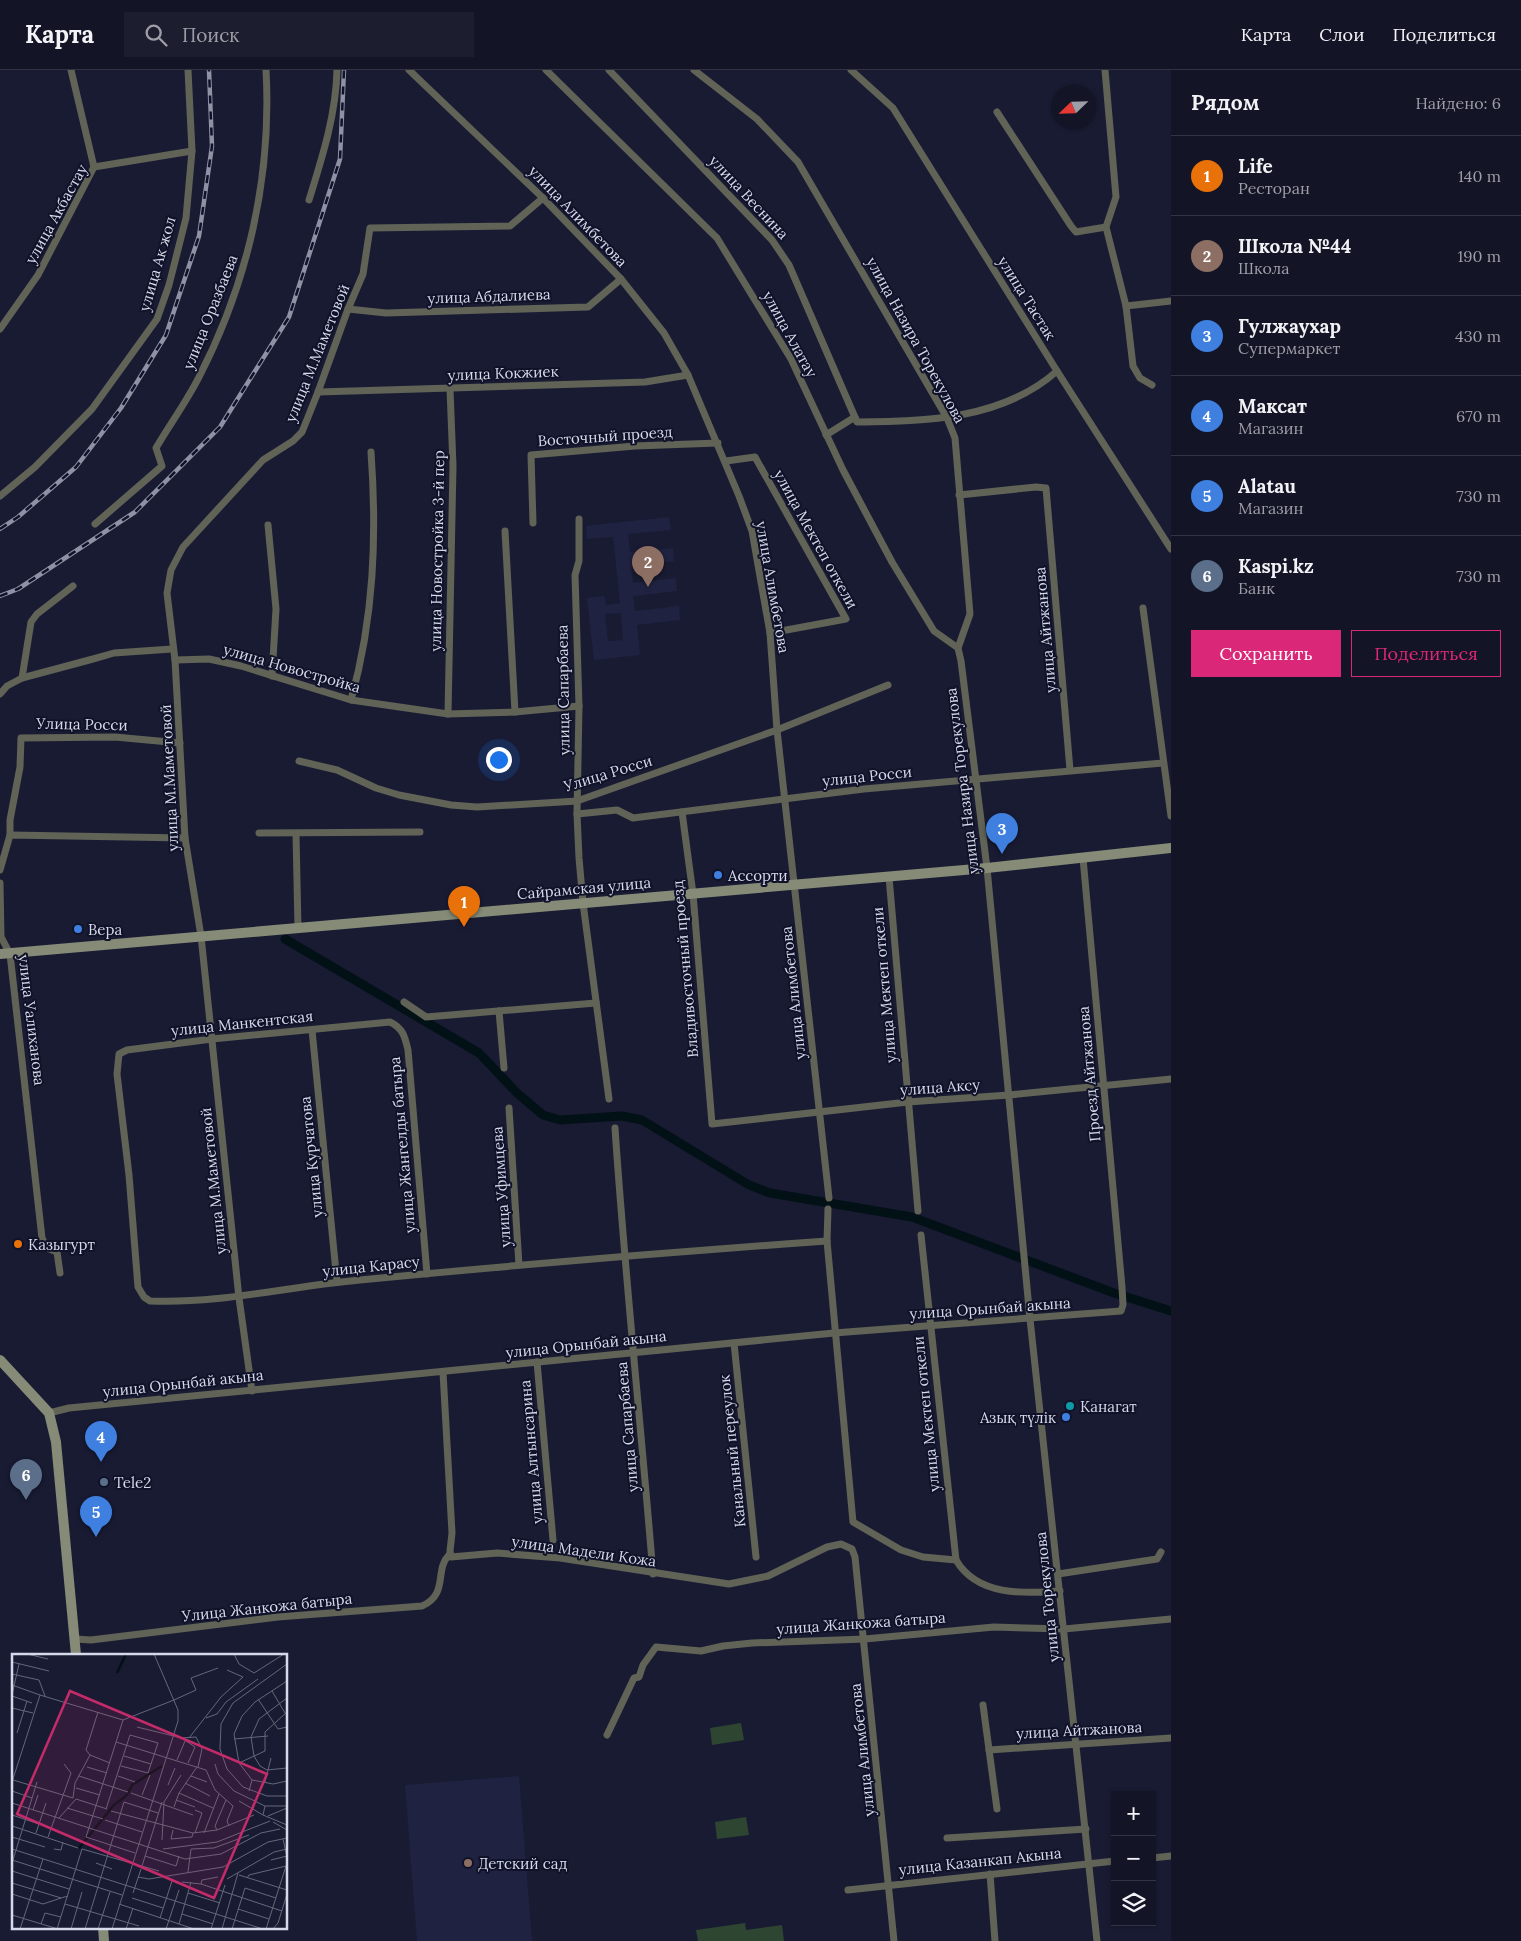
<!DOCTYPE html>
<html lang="ru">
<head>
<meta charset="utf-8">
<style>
	body { margin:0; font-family:Lora,serif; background:#1c1d2e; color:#f1f3f6 }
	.controls { position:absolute; right:15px; bottom:15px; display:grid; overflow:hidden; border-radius:0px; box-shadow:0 1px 4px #0004 }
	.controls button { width:45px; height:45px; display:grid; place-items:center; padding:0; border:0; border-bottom:1px solid #323343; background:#131426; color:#f1f3f6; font:25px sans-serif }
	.compass { position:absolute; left:1051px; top:15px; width:45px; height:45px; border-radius:50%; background:#131426; box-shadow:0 1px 4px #0004; rotate:247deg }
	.you { position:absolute; left:498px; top:689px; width:18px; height:18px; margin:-12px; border:4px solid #fff; border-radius:50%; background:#1a73e8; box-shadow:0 0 0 8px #1a73e833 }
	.badge { display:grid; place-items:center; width:32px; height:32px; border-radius:50%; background:#db2777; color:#fff; font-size:16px; font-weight:700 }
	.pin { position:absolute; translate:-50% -41px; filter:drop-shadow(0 1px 2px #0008) }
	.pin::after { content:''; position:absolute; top:26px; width:18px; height:15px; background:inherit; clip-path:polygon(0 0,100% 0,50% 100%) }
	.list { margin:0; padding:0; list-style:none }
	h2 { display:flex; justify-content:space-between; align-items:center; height:65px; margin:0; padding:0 20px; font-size:21px }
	h2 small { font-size:16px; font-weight:400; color:#9d9ea7 }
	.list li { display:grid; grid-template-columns:32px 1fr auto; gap:15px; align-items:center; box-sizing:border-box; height:80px; padding:0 20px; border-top:1px solid #323343 }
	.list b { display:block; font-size:19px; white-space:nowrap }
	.list p { margin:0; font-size:16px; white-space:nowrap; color:#9d9ea7 }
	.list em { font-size:16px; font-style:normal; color:#9d9ea7 }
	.actions { display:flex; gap:10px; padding:15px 20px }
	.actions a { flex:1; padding:11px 0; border:1px solid #db2777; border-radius:0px; text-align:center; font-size:18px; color:#db2777 }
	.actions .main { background:#db2777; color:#fff }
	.icon { flex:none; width:28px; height:28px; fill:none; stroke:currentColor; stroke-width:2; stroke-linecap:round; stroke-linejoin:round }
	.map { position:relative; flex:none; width:1171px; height:1871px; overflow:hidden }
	header { display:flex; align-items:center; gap:30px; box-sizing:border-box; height:70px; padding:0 25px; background:#131426; border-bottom:1px solid #323343 }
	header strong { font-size:24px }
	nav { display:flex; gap:28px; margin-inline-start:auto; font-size:18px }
	.search { width:350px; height:45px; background:#1c1d2e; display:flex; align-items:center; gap:12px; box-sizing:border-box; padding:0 18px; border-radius:0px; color:#9d9ea7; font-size:19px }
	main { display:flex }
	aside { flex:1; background:#131426 }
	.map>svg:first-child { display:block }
</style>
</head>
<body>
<header>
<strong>Карта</strong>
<div class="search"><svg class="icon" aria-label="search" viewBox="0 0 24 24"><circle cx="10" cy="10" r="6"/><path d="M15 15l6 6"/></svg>Поиск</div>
<nav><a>Карта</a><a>Слои</a><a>Поделиться</a></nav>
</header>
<main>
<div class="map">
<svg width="1171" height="1871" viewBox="0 0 1171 1871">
	<rect width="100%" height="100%" fill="#191b33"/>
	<g fill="#1f2341" fill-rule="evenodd">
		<path d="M669,447l2,13 -43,4 2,18 43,-4 1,13 -43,5 2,17 43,-5 1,13 -44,5 2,15 44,-5 1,14 -43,5 3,30 -46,5 -7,-62 17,-2 2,9 14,-2 -7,-66 -26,2 -1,-13zM621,543l2,27 -15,1 -3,-27z"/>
		<path d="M519,1706l13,165h-115l-12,-156z"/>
	</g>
	<g fill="#2e4531">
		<path d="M741,1653l3,17 -32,5 -2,-17z"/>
		<path d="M746,1747l3,18 -32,4 -2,-17z"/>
		<path d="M745,1853l1,7 36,-5 2,16h-86l-2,-11z"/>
	</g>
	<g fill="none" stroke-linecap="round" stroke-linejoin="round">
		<path stroke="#021116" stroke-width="9" d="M285,869l194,114 38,40 26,22 17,5 62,-4 20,4 107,65 21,8 142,24 202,76 57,18"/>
		<g stroke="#606356" stroke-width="7">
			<path d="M71,0l23,97"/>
			<path d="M409,0l134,128 78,81 43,54 24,42 51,121 13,35 18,102 7,97 52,468"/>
			<path d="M546,0l171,168 74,121 52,111 49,92 42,69 24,17"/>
			<path d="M609,0l163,170 17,25 68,157c69,-1 145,-2 200,-51"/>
			<path d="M694,0l63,49 41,43 149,256 8,20 15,176 -12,34 3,13 26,207 43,451 67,622"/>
			<path d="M851,0l42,38 164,263 114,178"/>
			<path d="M1105,0l11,127 -10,30 20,79 7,60 7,12 12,7"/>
			<path d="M997,42l74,114 5,6 30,-5"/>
			<path d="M309,130c13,-42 27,-85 28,-130"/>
			<path d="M1126,236l45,-5"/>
			<path d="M348,239l38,4 202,-6 33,-28"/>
			<path d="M0,259l38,-54 56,-108 98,-16"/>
			<path d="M318,322l327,-10 43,-7"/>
			<path d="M826,365l29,-18"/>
			<path d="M726,391l29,-4 91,162 -76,14"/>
			<path d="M959,425l77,-8 10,1 24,282"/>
			<path d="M0,426l35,-29 57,-58 65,-90 12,-34 17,-67 6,-67 -4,-81"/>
			<path d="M579,449v42l-4,14 4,131 -2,108 2,44 4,45 26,196"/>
			<path d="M533,453l-2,-68 104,-9 83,-3"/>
			<path d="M95,454l67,-58 -6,-18c14,-24 31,-47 43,-71 49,-95 73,-200 67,-307"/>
			<path d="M268,455l8,84 -4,67"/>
			<path d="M505,461l10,181"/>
			<path d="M1143,538l28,208"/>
			<path d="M175,590l34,-1 32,7 110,34 97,14 67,-2 64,-6"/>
			<path d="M22,608l9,-56 6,-8 36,-28"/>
			<path d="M0,624l7,-8 15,-8 71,-19 21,-6 58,-4"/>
			<path d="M351,630c23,-82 26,-164 20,-248"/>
			<path d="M448,644l5,-248 -3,-77"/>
			<path d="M299,691l38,9 39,18 23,7 52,10 26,2 100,-6 200,-71 111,-45"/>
			<path d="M682,742l11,82 19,230 196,-22 101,-7 162,-16"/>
			<path d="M577,744l40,-4 16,8 231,-29 299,-26"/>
			<path d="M259,763l161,-1"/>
			<path d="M296,764l2,94"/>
			<path d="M10,765v-15l10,-53 1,-29 94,-1 65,6"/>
			<path d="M0,800l10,-35 175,3"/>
			<path d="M889,807l29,334"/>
			<path d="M0,813l1,54 9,17 32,284 5,10 10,4 3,21"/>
			<path d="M404,932l22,15 170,-14"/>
			<path d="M499,941l5,57"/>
			<path d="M312,960l25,252"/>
			<path d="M509,1038l10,157"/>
			<path d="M615,1058c10,149 26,297 38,446"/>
			<path d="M828,1139l-1,32 26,281 48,28 22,7 33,3c21,36 68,34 104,31"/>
			<path d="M921,1165l35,325"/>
			<path d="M427,1204l-19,-224c-3,-13 -5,-22 -18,-28l-178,17 -85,11 -8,4 -2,20 12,101 9,112 6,10 6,4c71,3 140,-15 210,-21 156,-15 311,-28 467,-39"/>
			<path d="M734,1273l22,214"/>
			<path d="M537,1292l16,178"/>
			<path d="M443,1302l9,161 -2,18 1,6 46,-4 63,5 169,26 39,-8 59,-29 14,-3 11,5 3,8 39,384"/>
			<path d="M252,1321l-13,-93 -38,-362 -16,-98 -10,-178 -8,-67 4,-23 12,-23 80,-87 30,-19 9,-9 16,-40 30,-83 15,-35 7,-46 140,-2 33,-28"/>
			<path d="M49,1343l20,-5 765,-75 287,-22 2,-6 -1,-18 -39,-429"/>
			<path d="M1058,1504l99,-15 4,-7"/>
			<path d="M75,1569l16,1 187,-23 144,-11c27,-12 12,-36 27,-51"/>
			<path d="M983,1635l14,104"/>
			<path d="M607,1665l27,-57 5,-1 4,-12 13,-18 45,4 22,-5 29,-3 113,-4 129,-12 70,2 107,-10"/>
			<path d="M989,1680l182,-12"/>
			<path d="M947,1768l139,-9"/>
			<path d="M1152,1788l19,-2"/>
			<path d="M990,1804l5,67"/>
			<path d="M848,1820l267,-29"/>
		</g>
		<g stroke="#858b76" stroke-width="10">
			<path d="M0,884l987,-86 184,-20"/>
			<path d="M0,1290l49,53 7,29 20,213"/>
			<path d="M103,1857l1,14"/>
		</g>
		<defs>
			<g id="rail">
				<path d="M0,459l18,-12 58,-50 45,-59 45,-73 33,-99 13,-90 -3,-76"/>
				<path d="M0,526l18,-7 117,-77 85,-85 69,-110 51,-158 4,-89"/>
			</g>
		</defs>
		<use href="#rail" stroke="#8f92a5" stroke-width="4.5"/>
		<use href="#rail" stroke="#101229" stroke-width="2.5" stroke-dasharray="8" stroke-linecap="butt"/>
	</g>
	<g fill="#3f7fe0" stroke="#101229" stroke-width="2">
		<circle cx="718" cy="805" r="5"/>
		<circle cx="78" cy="859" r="5"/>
		<circle cx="1066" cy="1347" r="5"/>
	</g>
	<circle fill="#e8710a" stroke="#101229" stroke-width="2" cx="18" cy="1174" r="5"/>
	<circle fill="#0f9aa8" stroke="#101229" stroke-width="2" cx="1070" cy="1336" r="5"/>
	<circle fill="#5c6f8a" stroke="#101229" stroke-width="2" cx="104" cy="1412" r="5"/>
	<circle fill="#8d6e63" stroke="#101229" stroke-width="2" cx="468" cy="1793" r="5"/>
	<g text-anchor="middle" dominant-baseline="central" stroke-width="4" stroke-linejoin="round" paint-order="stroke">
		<g font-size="15" fill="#d6d9ea" stroke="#101229">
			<text transform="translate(749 127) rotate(47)">улица Веснина</text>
			<text transform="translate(56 144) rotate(-61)">улица Акбастау</text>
			<text transform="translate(578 146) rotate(46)">улица Алимбетова</text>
			<text transform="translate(157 194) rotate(-74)">улица Ак жол</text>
			<text transform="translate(489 226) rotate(-2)">улица Абдалиева</text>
			<text transform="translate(1027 228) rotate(58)">улица Тастак</text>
			<text transform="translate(210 242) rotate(-68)">улица Оразбаева</text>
			<text transform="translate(790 264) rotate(61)">улица Алатау</text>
			<text transform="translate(916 270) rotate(61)">улица Назира Торекулова</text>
			<text transform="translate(317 283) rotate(-68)">улица М.Маметовой</text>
			<text transform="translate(503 303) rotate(-2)">улица Кокжиек</text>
			<text transform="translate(605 366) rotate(-4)">Восточный проезд</text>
			<text transform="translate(816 469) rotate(61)">улица Мектеп откели</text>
			<text transform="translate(437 481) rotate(-89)">улица Новостройка 3-й пер</text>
			<text transform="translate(773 517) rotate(80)">улица Алимбетова</text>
			<text transform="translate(1045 560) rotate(-95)">улица Айтжанова</text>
			<text transform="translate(292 598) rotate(16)">улица Новостройка</text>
			<text transform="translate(563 620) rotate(-91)">улица Сапарбаева</text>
			<text transform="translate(82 654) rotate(1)">Улица Росси</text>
			<text transform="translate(608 703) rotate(-17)">Улица Росси</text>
			<text transform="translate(867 706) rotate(-6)">улица Росси</text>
			<text transform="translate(169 708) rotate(-93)">улица М.Маметовой</text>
			<text transform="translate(962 711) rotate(-97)">улица Назира Торекулова</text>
			<text transform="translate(584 818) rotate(-5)">Сайрамская улица</text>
			<text transform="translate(685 899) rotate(-95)">Владивосточный проезд</text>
			<text transform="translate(884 915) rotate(-95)">улица Мектеп откели</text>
			<text transform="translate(793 923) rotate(-96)">улица Алимбетова</text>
			<text transform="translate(32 950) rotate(83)">улица Уалиханова</text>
			<text transform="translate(242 953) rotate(-6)">улица Манкентская</text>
			<text transform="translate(1089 1004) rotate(-95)">Проезд Айтжанова</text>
			<text transform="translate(940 1017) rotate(-4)">улица Аксу</text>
			<text transform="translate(402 1075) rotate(-95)">улица Жангелды батыра</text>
			<text transform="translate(311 1087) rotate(-96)">улица Курчатова</text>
			<text transform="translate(213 1111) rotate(-96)">улица М.Маметовой</text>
			<text transform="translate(501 1117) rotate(-94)">улица Уфимцева</text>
			<text transform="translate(371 1196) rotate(-6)">улица Карасу</text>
			<text transform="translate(990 1238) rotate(-4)">улица Орынбай акына</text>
			<text transform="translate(586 1274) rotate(-6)">улица Орынбай акына</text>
			<text transform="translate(183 1313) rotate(-6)">улица Орынбай акына</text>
			<text transform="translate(926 1344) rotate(-96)">улица Мектеп откели</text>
			<text transform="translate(627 1357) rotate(-95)">улица Сапарбаева</text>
			<text transform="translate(732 1381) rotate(-96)">Канальный переулок</text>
			<text transform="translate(531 1382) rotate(-95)">улица Алтынсарина</text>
			<text transform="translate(584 1481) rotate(8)">улица Мадели Кожа</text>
			<text transform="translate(1047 1527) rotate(-96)">улица Торекулова</text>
			<text transform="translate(267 1537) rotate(-6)">Улица Жанкожа батыра</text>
			<text transform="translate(861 1553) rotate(-4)">улица Жанкожа батыра</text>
			<text transform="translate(1079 1660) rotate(-3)">улица Айтжанова</text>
			<text transform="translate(862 1680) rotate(-96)">улица Алимбетова</text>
			<text transform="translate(980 1791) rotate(-6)">улица Казанкап Акына</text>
		</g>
		<g font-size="15" fill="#d6d9ea" stroke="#101229" text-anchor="start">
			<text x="728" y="805">Ассорти</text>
			<text x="88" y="859">Вера</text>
			<text x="28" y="1174">Казыгурт</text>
			<text x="1080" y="1336">Канагат</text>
			<text x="1056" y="1347" text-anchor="end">Азық түлік</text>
			<text x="114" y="1412">Tele2</text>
			<text x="478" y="1793">Детский сад</text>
		</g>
	</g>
	<g transform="translate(12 1584)">
		<rect width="275" height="275" fill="#191b33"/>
		<path fill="none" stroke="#021116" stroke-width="2.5" d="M105,19l9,-19M67,194l35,-43 13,-10 5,-10 30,-19"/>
		<path fill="none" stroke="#65677c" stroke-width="1" d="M15,0l21,5M222,0l5,10 15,9 30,-19M0,8l37,9M275,10l-54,39 -12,21 -1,25 7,20 16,18 24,9h20M0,20l27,6 6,16M0,31l28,10M260,37l13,22M0,41l7,-31M0,42l20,7M275,44l-28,21 -8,18 3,19 6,10 7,4 20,-2M246,45l20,30 9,-2M162,46l22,-10 -5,-12 27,-10M0,54l21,5M194,64l11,-4 9,-12 32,-23M111,66l-37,117 49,16M125,73l45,11 14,-1 6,12 -4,18M5,79l10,-32M177,84l32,-41 22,-20 -16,-7M222,85l34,-3M174,87l9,6 -7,16M104,88l90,28 9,20 18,16 -6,15 2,5M78,101l-4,-5 12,-38M112,102l27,8M165,106l8,-19M227,109l26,-12v-19l22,-20M203,110l3,10 16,17 31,15M75,113l20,6M67,122l49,16M106,122l17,6M179,122l16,6M1,126l60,18 2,-15 15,-28 20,8M240,126l21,4 14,-3M0,128l28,-87 83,25 51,-20M253,128l6,-24M173,129l25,13M156,131l7,-17M64,134l24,7M0,137l20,7M237,137l3,-11 -13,-17 -5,-29 8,-18 13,-14 32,-21M119,139l62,22M167,139l34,15M130,141l8,-20M164,146l19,7M227,147l24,14M0,149l173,56 36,-5 40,-21 19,-4M275,152h-22l-2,9 24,10M162,153l5,-14 18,-26M55,154l36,11M94,155l24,-74 28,8 -10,30 -27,-7M21,156l5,-15M183,156l7,3 -7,20M99,157l82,22 24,-3 37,-15M0,161l27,9M256,162l19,-8M47,164l17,-19 31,10M93,166l37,12M261,168l14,8M0,172l66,22M161,176l-2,9 21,-2 1,-4M205,176l-2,-4 11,-26M24,179l10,-30M192,179l15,-39M0,183l33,10M36,183l23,-64 -7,-9M271,185l4,18M150,186l2,-38 17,-27M0,195l251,80M42,195l7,1 2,-8M151,195l54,-7 53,-21M133,202l31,10 3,-10M0,206l110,35M259,206l16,-4M0,209l25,-81M84,209l16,6M130,212l20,-64M0,217l57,18M176,218l3,-23 23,-1 35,-13M227,221l48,15M126,223l11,2 74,-12 45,-25 19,-4M235,224l2,-3 37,-9M215,225l47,-27 13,-3M170,228l19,2 81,27M0,229l49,15 7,-2M189,230l1,-4 16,-3M121,239l8,-24M176,239l32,10M0,240l31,10 18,-6M120,244l31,10M53,250l74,22M107,250l75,25M226,255l31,10M170,260l31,10M0,261l46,14M148,264l12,-37M29,270l4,-11 16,4M167,270l12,-42M8,275l23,-70M45,275l25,-80 77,22M59,275l11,-37M73,275l39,-127 34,11M86,275l12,-37M100,275l66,-208v-11l-24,-56M114,275l7,-21M154,275l13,-39M199,275l14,-44M210,275l16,-56M220,275l13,-41 31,10M254,275l20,-63M261,275l5,-6 9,-29"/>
		<path fill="#c42b69" fill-opacity="0.15" stroke="#c42b69" stroke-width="2.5" d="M58,37l197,83 -53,124 -197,-84z"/>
		<rect width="275" height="275" fill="none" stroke="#d6d9ea" stroke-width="2.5"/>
	</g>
</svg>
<div class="controls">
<button>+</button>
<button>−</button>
<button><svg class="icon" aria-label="layers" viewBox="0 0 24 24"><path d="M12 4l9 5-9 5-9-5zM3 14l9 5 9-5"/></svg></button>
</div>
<svg class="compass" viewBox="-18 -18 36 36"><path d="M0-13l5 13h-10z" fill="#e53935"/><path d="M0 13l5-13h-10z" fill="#9d9ea7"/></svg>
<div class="you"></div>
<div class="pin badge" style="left:464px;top:857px;background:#e8710a">1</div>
<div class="pin badge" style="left:648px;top:517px;background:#8d6e63">2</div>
<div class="pin badge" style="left:1002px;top:784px;background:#3f7fe0">3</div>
<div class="pin badge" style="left:101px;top:1392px;background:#3f7fe0">4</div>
<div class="pin badge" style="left:96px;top:1467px;background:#3f7fe0">5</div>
<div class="pin badge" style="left:26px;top:1430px;background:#5c6f8a">6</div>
</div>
<aside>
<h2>Рядом<small>Найдено: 6</small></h2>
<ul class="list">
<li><span class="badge" style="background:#e8710a">1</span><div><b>Life</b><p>Ресторан</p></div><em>140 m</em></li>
<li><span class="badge" style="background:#8d6e63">2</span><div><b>Школа №44</b><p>Школа</p></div><em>190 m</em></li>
<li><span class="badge" style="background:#3f7fe0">3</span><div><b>Гулжаухар</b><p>Супермаркет</p></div><em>430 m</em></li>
<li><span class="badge" style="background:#3f7fe0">4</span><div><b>Максат</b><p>Магазин</p></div><em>670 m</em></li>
<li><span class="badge" style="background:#3f7fe0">5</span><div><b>Alatau</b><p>Магазин</p></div><em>730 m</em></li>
<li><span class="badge" style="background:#5c6f8a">6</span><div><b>Kaspi.kz</b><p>Банк</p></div><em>730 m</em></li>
</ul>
<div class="actions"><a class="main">Сохранить</a><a>Поделиться</a></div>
</aside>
</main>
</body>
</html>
